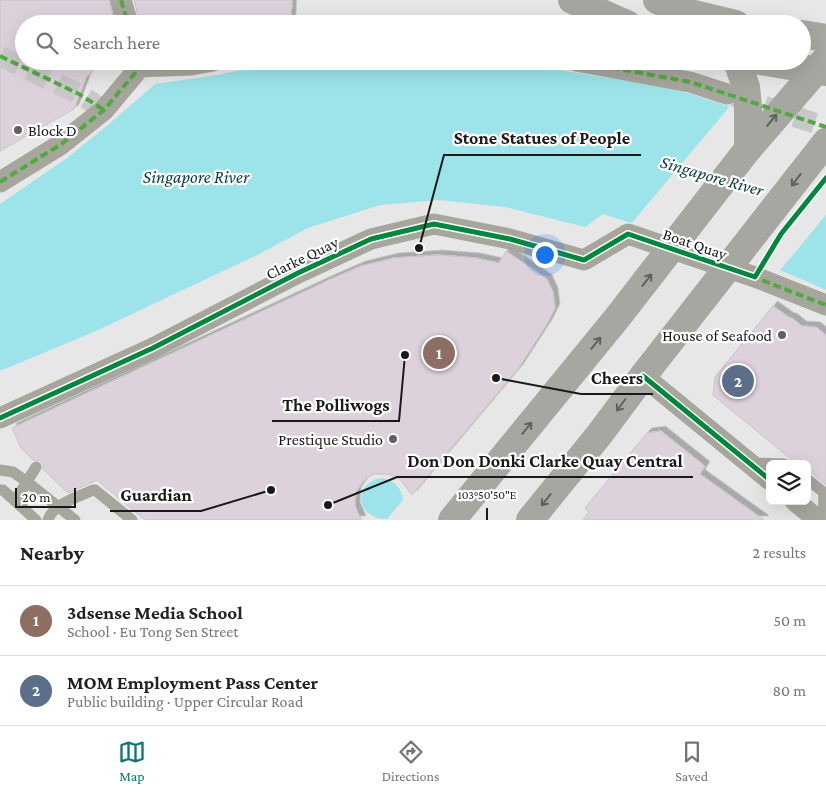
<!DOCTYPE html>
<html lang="en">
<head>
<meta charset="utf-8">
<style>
	body { margin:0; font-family:"Crimson Pro",serif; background:#f2f2f2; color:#202124 }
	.controls { position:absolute; right:15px; bottom:15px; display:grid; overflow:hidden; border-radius:8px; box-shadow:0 5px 20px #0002 }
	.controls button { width:45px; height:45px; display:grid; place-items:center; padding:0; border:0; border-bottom:1px solid #e0e0e0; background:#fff; color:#202124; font:25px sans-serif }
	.scale { position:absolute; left:15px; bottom:12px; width:61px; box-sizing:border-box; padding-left:5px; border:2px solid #19191a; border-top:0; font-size:14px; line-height:18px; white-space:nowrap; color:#19191a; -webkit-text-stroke:4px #fff; paint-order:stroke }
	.you { position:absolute; left:544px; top:254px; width:18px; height:18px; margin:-12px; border:4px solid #fff; border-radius:50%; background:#1a73e8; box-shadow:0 0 0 8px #1a73e833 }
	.badge { display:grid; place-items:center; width:32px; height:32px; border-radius:50%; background:#0f766e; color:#fff; font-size:16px; font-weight:700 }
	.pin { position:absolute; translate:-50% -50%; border:2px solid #fff; box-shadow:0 1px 5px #0006 }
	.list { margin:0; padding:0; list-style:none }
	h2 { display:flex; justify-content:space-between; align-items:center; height:65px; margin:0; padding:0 20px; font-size:21px }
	h2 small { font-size:16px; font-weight:400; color:#757577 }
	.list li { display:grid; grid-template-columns:32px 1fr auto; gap:15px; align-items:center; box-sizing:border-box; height:70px; padding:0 20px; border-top:1px solid #e0e0e0 }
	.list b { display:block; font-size:19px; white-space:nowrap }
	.list p { margin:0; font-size:16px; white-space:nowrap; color:#757577 }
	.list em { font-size:16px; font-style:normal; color:#757577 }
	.icon { flex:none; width:28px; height:28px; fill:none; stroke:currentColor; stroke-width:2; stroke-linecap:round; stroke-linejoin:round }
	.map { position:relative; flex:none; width:826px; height:520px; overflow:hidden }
	.search { position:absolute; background:#fff; box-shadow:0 5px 20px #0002; left:15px; right:15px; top:15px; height:55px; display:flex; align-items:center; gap:12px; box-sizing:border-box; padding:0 18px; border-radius:28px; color:#757577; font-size:19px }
	.sheet { height:205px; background:#fff }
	nav { display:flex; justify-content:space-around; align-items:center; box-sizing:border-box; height:70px; border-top:1px solid #e0e0e0; background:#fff; font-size:14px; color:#757577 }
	nav a { display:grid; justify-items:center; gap:2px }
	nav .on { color:#0f766e }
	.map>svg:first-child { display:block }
</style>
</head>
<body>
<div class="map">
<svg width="826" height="520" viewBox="0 0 826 520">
	<defs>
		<filter id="shadow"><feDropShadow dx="4.5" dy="-4.5" stdDeviation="0" flood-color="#0004"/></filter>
	</defs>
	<rect width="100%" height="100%" fill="#e7e7e8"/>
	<g fill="#9ce4e9">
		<path d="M283,61h59l192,5 138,22 154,50v152l-41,-18 -182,-58 -18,13 -80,-20 -67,-7 -58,5 -72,23 -53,28 -159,75 -96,40v-167l67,-46 41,-33 47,-41 63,-9z"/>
		<path d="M381,478c13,2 20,9 22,22l-16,19c-30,1 -36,-35 -6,-41z"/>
	</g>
	<path fill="#e7e7e8" d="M731,105l95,31v79l-48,58 -148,-48z"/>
	<g fill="#ddd2dc" stroke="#c4c4c5" filter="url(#shadow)">
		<path d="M0,0h109l6,24h-91v37h78l-16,17 -12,31 -74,42z"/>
		<path d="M134,0h158l-1,19 -24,5h-127z"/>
		<path d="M506,251l41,28 6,13 2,16 -8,16 -29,45 -106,126 -12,-16 -12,-5h-14l-10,6 -8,12 -1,14 6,14h-216l-48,-40 -29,13 -25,-24v-5l-3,-3 -3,-1h-4l-12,-12 -9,-20 319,-149 30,-13 33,-8 44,-3 38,3 23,5z"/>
		<path d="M773,306l17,12h2l10,8 14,1 10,8v150l-14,-12 -5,-1v-8h-10l-84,-69 2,-18z"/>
		<path d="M661,431l44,35 -5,8 64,46h-181l6,-8 -4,-4 62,-75z"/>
	</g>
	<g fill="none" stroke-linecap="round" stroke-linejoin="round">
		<g stroke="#c8c8c9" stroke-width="21" stroke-dasharray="21 11" stroke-linecap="butt">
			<path d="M0,56l79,38 25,16"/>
			<path d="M734,96l92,31"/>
		</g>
		<g stroke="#a6a69d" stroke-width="11">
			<path d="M753,463l31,1"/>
			<path d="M0,470l13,2 13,9 49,39"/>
			<path d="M807,479l15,12 2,3 -1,26"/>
			<path d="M0,490h3l33,30"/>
			<path d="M15,501l21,-34"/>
			<path d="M48,520c5,-16 30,-23 45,-30h2l37,30"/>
		</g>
		<g stroke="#a6a69d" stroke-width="21">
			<path d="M121,0l7,24"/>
			<path d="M576,61l114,21 37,12"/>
			<path d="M0,182l60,-37 44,-35 36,-43 51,-2 22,-4"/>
			<path d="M643,376l127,104"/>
			<path d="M0,418l153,-70 145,-75 73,-34 63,-15 76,15 74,21 44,-26 127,43 71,28"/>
			<path d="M795,501l23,19"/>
		</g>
		<g stroke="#a7a7a1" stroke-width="28">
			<path d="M572,0l55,24"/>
			<path d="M657,0l29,12 50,12"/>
			<path d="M802,34l24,4"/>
			<path d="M737,61l9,26 2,20v42"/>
			<path d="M760,61l66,11"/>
			<path d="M452,520l165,-202 131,-169 78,-90"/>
			<path d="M530,520l69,-85 44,-59 183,-234"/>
		</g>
		<g stroke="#52a942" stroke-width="4" stroke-dasharray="8 4" stroke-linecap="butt">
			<path d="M121,0l7,24"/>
			<path d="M0,56l79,38 25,16"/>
			<path d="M576,61l114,21 37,12 99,33"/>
			<path d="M0,182l60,-37 44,-35 36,-43 51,-2 22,-4"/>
			<path d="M751,276l75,29"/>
		</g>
		<defs>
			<g id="cycleway">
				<path d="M643,376l127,104"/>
				<path d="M0,418l153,-70 145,-75 73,-34 63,-15 76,15 74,21 44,-26 127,43 26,-43 45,-56"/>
			</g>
		</defs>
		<use href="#cycleway" stroke="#fff" stroke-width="8"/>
		<use href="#cycleway" stroke="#00873e" stroke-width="5"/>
	</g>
	<defs><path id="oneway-shaft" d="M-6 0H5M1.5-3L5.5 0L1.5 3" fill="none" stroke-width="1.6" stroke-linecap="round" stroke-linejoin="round" transform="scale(1.25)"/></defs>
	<g stroke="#60605e">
		<use href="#oneway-shaft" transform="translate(772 120) rotate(-50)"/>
		<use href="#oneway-shaft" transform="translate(796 180) rotate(128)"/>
		<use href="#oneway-shaft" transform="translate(647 280) rotate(-52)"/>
		<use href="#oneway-shaft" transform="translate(596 343) rotate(-51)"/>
		<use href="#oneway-shaft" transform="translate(621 405) rotate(127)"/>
		<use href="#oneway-shaft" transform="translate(527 428) rotate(-51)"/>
		<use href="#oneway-shaft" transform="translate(546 500) rotate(129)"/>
	</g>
	<path fill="none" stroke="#19191a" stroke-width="2" d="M487,508v12"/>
	<g fill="#616162" stroke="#fff" stroke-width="2">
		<circle cx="18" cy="130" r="5"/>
		<circle cx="782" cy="335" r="5"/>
		<circle cx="393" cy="439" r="5"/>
	</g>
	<g text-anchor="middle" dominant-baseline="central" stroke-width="4.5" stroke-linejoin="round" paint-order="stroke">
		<g font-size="16" fill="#19191a" stroke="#fff" text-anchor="end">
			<text x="28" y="130" text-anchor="start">Block D</text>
			<text x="772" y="335">House of Seafood</text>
			<text x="383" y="439">Prestique Studio</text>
		</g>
		<g font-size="16" fill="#19191a" stroke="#fff">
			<text transform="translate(695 244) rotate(19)">Boat Quay</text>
			<text transform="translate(302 258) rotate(-26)">Clarke Quay</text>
		</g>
		<g font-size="18" font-style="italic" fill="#0b3c40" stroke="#fff">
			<text transform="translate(712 176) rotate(16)">Singapore River</text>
			<text x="196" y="177">Singapore River</text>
		</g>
	</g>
	<g font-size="12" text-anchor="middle" fill="#19191a" stroke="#fff" stroke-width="4.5" stroke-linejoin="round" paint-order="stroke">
		<text x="487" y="499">103°50'50"E</text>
	</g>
	<path fill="none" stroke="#19191a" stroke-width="2" d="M419 248L444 155H641M496 378L581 394H653M405 355L399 421H272M328 505L397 477H693M271 490L201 511H110"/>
	<g fill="#19191a" stroke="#fff" stroke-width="2">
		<circle cx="419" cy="248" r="5"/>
		<circle cx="496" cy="378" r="5"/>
		<circle cx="405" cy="355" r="5"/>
		<circle cx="328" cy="505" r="5"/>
		<circle cx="271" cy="490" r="5"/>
	</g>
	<g font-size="18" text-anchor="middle" font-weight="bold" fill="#19191a" stroke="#fff" stroke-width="4.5" stroke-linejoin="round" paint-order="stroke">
		<text x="542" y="144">Stone Statues of People</text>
		<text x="617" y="384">Cheers</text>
		<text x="336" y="411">The Polliwogs</text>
		<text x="545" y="467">Don Don Donki Clarke Quay Central</text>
		<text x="156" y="501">Guardian</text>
	</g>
</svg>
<div class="controls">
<button><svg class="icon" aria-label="layers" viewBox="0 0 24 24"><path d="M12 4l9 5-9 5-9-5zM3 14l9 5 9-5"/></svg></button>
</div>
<div class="scale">20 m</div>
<div class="you"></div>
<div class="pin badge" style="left:439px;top:353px;background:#8d6e63">1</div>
<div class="pin badge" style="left:738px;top:381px;background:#5c6f8a">2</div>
<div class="search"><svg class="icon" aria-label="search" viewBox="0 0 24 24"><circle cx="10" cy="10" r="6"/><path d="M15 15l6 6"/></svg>Search here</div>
</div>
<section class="sheet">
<h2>Nearby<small>2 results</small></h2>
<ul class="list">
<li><span class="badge" style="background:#8d6e63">1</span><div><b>3dsense Media School</b><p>School · Eu Tong Sen Street</p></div><em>50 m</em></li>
<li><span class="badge" style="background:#5c6f8a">2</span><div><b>MOM Employment Pass Center</b><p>Public building · Upper Circular Road</p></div><em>80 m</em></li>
</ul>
</section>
<nav>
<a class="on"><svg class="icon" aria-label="map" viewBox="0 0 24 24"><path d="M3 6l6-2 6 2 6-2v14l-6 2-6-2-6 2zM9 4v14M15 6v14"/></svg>Map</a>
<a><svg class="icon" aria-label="directions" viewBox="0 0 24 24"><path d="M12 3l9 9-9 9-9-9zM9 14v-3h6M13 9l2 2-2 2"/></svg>Directions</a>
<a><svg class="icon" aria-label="saved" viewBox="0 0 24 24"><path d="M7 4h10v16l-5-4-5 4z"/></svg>Saved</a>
</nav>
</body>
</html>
